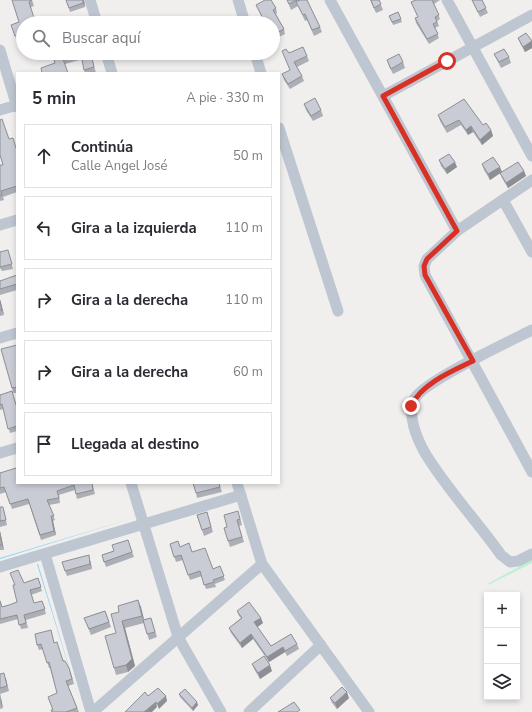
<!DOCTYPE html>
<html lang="es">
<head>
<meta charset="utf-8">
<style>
	body { margin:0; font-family:"Nunito Sans",sans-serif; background:#f2f2f3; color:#2b2b33 }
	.controls { position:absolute; right:12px; bottom:12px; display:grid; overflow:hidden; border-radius:0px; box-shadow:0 2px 6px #0003 }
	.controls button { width:36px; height:36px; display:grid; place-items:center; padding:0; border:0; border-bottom:1px solid #e1e1e2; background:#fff; color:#2b2b33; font:20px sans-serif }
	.stop { position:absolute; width:12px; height:12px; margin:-9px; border:3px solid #d93025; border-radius:50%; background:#fff }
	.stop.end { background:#d93025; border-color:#fff; box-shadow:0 1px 4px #0008 }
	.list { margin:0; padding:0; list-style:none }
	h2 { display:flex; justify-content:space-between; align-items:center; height:52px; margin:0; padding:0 16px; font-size:17px }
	h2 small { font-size:13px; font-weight:400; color:#7c7c81 }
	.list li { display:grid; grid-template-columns:26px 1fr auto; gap:12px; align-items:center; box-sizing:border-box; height:64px; margin:0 8px 8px; padding:0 8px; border:1px solid #e1e1e2; border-radius:0px }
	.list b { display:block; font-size:15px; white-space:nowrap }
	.list p { margin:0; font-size:13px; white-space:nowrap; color:#7c7c81 }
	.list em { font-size:13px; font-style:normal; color:#7c7c81 }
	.icon { flex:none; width:22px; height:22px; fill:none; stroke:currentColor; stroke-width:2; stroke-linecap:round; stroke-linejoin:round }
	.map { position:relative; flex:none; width:532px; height:712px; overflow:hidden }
	.search { position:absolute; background:#fff; box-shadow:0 2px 6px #0003; left:16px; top:16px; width:264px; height:44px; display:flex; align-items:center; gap:10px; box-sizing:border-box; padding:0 14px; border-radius:22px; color:#7c7c81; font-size:15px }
	.panel { position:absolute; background:#fff; box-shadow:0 2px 6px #0003; left:16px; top:72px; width:264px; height:412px; border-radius:0px }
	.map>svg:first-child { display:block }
</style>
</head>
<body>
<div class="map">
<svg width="532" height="712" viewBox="0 0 532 712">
	<rect width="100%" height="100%" fill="#f1eeee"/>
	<path fill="#baf1d2" d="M532,560v3l-44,22 1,-2z"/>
	<g fill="#85d3f0">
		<path d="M133,518l-133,41v-1z"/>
		<path d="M37,564h1l44,146z"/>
	</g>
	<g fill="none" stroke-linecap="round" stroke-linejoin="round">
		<g stroke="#bec7d1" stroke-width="11">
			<path d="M90,0l7,23"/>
			<path d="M238,0l7,23"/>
			<path d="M330,0l127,231"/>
			<path d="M447,0l85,156"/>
			<path d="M0,50l17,57"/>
			<path d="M106,53l6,20"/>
			<path d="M255,53l6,20"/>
			<path d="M383,96l149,-81"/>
			<path d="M0,110l17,-5"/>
			<path d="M279,128l59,183"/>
			<path d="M532,180l-75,51 -30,28 -3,7 1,9 107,197"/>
			<path d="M503,200l29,52"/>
			<path d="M0,225l17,-5"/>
			<path d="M532,330c-22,11 -107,51 -117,68 -9,15 2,41 10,55 21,35 52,68 76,102l9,7 8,-1 14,-7"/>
			<path d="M0,338l17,-5"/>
			<path d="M0,453l17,-5"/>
			<path d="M131,483l47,154 43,75"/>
			<path d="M237,483l25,81 107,148"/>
			<path d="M45,554l46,158"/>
			<path d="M0,567l241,-72"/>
			<path d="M93,712l169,-148"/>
			<path d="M249,712l72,-67"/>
		</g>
	</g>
	<g fill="#adafb6">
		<path d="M12,0h20l2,6 -3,1 -8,16v16l-6,2 -6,-16 8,-3z"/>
		<path d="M66,0h18l1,7 -15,5z"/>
		<path d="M287,0h20l13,27 2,5 -8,4 -7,-16 -2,1 -7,-15 -7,4z"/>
		<path d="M370,0h9l4,10 -7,3z"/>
		<path d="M416,0h24l-6,4 6,15 -3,2 2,5 -4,2 4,10 -10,6 -13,-21 -1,-5 3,-1 -7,-15z"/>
		<path d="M472,0h10l6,13 -8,4z"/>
		<path d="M256,5l20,3 1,5 -1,1 8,15 1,5 -12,6v-17l-10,-3z"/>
		<path d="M398,12l4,10 -9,3 -4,-9z"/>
		<path d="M518,38l14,3v7l-7,4 -5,-9z"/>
		<path d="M52,53h34l1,5 -22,6 -10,-1z"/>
		<path d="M289,53l18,3 2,5 -12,6 5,9 2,5 -14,8 -6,-9 -2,-6 8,-4z"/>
		<path d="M494,54l15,3 2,6 -10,5z"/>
		<path d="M92,58l4,15h-11l-1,-3z"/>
		<path d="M387,60l16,2 2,6 -12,6 -4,-8z"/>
		<path d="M304,104l17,6 2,6 -10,5 -7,-11z"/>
		<path d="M438,115l45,10 8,5 2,6 -11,9 -9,-13 -5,3 -7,-10 -14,8 -7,-12z"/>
		<path d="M9,139l8,11v42l-14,5 1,3 -4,1v-36h3z"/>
		<path d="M439,160l18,7 -10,7 -6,-8z"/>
		<path d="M482,164l20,8 22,-1 2,5 -18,12 -6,-10 -2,-5 -10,7 -6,-10z"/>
		<path d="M8,250l5,19 -11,2 -2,-3v-16z"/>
		<path d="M17,275v15l-17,5v-14z"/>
		<path d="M0,299l4,16 -4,1z"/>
		<path d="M17,345v48h-4l-1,-5z"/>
		<path d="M12,391l4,14h1v26l-7,2 -7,-24 -3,1v-15z"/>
		<path d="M0,473l17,10h75l3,11 -18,5 -2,-9 -16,5 1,8 -11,2 6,15 -2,1 3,14 -15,5 -12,-36 -17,5 -6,-17 -6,2z"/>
		<path d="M219,483l3,9 -25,6 -1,-5z"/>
		<path d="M0,507l4,4 3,14 -7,2z"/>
		<path d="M207,512l6,20 -9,4 -7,-21z"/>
		<path d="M240,517l2,8 -3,1 5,16 -14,5 -6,-19 3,-1z"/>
		<path d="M0,531l4,19h-4z"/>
		<path d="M128,540l6,17 -28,10 -4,-12 12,-4z"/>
		<path d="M170,544l10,3 12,5 21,17 7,-3 5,14 -10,4 1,3 -10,2 -4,-13 -12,4 -7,-20 -7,2z"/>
		<path d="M90,560l2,9 -25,7 -2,-5z"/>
		<path d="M38,578l4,13 -11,4 3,8 8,-2 4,13 -20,6 2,8 -7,1 -3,-10 -18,5v-24l2,7 7,-2 8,-3 7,-19z"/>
		<path d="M138,600l6,20 7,-2 6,19 -8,3 -5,-17 -19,5 10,38 -7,6 -12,3 -2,-7 2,-35 3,-21z"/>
		<path d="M105,611l6,16 -20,8 -7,-17z"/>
		<path d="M237,611l26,12 -6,4 14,19 26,-2 2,5 -12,7 -2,-4 -16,10 -16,-23 -11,9 -11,-15 -2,-5 12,-10 -2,-2z"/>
		<path d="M52,635l2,8 10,18 7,12 3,11 -6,2 11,26h-27l5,-19 -7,-25h-1l-6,-19 -4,1 -2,-5z"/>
		<path d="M252,664l20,7 -12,8 -6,-10z"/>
		<path d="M0,674l6,4 3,13 -9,3 3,14 -3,1z"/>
		<path d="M179,694l19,11 -5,6 -13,-14z"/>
		<path d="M330,698h19l-12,11 -5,-6z"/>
	</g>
	<g fill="#8d8f94">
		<path d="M83,0h1l1,7 -2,-4z"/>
		<path d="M532,41v7l-7,4 -2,-5z"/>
		<path d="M471,126l2,6 -5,3 -2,-5z"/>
		<path d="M491,130l2,6 -11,9 -2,-5z"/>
		<path d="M455,162l2,5 -10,7 -2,-5z"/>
		<path d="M500,167l2,5 -12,8 -2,-6z"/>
		<path d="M524,171l2,5 -18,12 -2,-5z"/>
		<path d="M0,299l4,16 -2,-5z"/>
		<path d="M51,516l2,5 3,14 -2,-4z"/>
		<path d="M0,531l4,19 -2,-5 -2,-11z"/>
		<path d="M89,555l1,5 2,9 -2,-5z"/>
		<path d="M138,600l3,7 4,16 -3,-7z"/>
		<path d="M261,618l2,5 -7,5 -2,-6z"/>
		<path d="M122,621l3,7 10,38 -7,6 -2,-7z"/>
		<path d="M251,634l2,5 -11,9 -2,-5z"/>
		<path d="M283,647l2,5 -16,10 -2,-5z"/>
		<path d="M270,665l2,6 -12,8 -2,-6z"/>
		<path d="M347,692l2,6 -12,11 -2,-6z"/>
		<path d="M0,693l3,15 -2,-5z"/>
		<path d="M166,696l1,5 -8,8 -2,-5z"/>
		<path d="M156,702l1,5 -5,5h-8z"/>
		<path d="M197,702l1,3 -5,6 -1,-3z"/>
	</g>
	<g fill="#c9ccd4" stroke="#8d8f94">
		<path d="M12,0h20l-3,2 5,16 2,-1 3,6h-16v10l-8,3 -4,-11 8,-3z"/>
		<path d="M66,0h17v3l-14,5z"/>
		<path d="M265,0h6l5,8 -3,2 11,19 -11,6v-12h-13v-1l4,-2 -8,-15z"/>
		<path d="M287,0h10l-8,4z"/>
		<path d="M300,0h7l13,27 -8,3 -7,-16 -2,1 -7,-13z"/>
		<path d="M371,0h8l2,4 -7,4z"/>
		<path d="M416,0h16l7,15 -4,2 2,5 -4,2 5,10 -11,5 -12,-21 3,-1 -7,-15z"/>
		<path d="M472,0h10l4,8 -8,4z"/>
		<path d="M398,12l3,7 -9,3 -3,-6z"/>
		<path d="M526,33l6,8 -9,6 -5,-9z"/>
		<path d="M303,47l4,9 -13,6 8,14 -14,8 -6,-10 8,-4 -8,-19 4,-2 3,4z"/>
		<path d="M504,49l5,8 -10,5 -5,-8z"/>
		<path d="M52,53h33l-22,6 5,14h-26l-1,-5 14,-5z"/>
		<path d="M399,54l4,8 -12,7 -4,-9z"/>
		<path d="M92,58l2,9 -10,3 -2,-10z"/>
		<path d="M315,98l6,12 -10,6 -7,-12z"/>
		<path d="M464,99l19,26 3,-2 5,7 -11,10 -9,-14 -5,4 -7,-10 -14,7 -7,-12z"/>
		<path d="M2,119l7,20 4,-1 4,13v35l-16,5 1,4 -2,1v-31h3l-3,-10v-35z"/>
		<path d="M449,154l6,8 -10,7 -6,-9z"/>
		<path d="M493,157l7,10 -12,7 -6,-10z"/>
		<path d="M518,162l6,9 -18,12 -6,-10z"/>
		<path d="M8,250l4,14 -12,3v-15z"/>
		<path d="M17,275v9l-17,5v-8z"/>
		<path d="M0,301l2,9h-2z"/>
		<path d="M17,345v42l-5,1 -11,-39z"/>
		<path d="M12,391l4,14h1v21l-9,3 -6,-25 -2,1v-10z"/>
		<path d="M16,468l1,2v13h75l1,7 -17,4 -2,-9 -17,6 2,7 -12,2 7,16h-3l3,15 -14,4 -12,-36 -18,5 -6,-17 -4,1v-15z"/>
		<path d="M193,483h26l1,4 -24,6z"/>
		<path d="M0,507h3l3,13 -6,1z"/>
		<path d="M238,511l2,8 -3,1 5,17 -14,4 -4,-13 3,-1 -3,-12z"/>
		<path d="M207,512l4,15 -9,3 -5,-15z"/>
		<path d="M0,534l2,11h-2z"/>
		<path d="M128,540l4,12 -28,10 -2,-7 12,-4 -2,-6z"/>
		<path d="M178,541l2,6 9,-4 3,9 13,-4 8,21 7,-3 4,10 -11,4 1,2 -10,3 -4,-14 -12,4 -7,-20 -7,2 -4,-13z"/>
		<path d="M89,555l1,9 -25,7 -3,-9z"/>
		<path d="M18,570l6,13 14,-5 3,9 -11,3 4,13 8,-2 3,8 -21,6 2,8 -7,2 -2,-10 -17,4v-18l2,6 7,-2 8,-3 -4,-17h2l-5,-12z"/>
		<path d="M138,600l4,16 -20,5 10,38 -6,6 -12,3 -9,-32 11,-3 -5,-19 8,-2 -1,-6z"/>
		<path d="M249,602l12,16 -7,4 17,24 20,-12 6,10 -12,7 -2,-4 -16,10 -16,-23 -11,9 -11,-15 13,-10 -5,-7z"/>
		<path d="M105,611l4,11 -20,7 -5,-11z"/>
		<path d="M151,618l4,14 -8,2 -4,-14z"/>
		<path d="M51,630l3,13 3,-1 6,19h2l4,7 3,11 -6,2 11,27 -11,4h-14l-1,-2h2l-5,-13 9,-4 -8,-31 -2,1 -6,-19 -4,1 -2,-11z"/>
		<path d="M264,656l6,9 -12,8 -6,-9z"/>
		<path d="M4,673l3,13 -7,2v-14z"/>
		<path d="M342,687l5,5 -12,11 -5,-5z"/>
		<path d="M158,688l8,8 -9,8 -1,-2 -12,10h-19l20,-20 3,4z"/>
		<path d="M185,689l12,13 -5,6 -13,-14z"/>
		<path d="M294,702l6,8 -3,2h-19z"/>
	</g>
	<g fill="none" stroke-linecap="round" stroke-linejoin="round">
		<path stroke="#d93025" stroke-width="5" d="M411,406c10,-22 41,-35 62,-45l-48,-86 -1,-9 3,-7 30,-28 -74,-135 64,-35"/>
	</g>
</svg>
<div class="controls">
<button>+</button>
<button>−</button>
<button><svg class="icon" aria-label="layers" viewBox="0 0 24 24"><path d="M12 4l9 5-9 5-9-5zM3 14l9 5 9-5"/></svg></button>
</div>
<div class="stop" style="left:447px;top:61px"></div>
<div class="stop end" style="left:411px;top:406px"></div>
<div class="search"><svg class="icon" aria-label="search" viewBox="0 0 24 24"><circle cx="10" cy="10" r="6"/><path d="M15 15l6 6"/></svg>Buscar aquí</div>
<section class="panel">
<h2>5 min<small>A pie · 330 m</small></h2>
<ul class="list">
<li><svg class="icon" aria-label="ahead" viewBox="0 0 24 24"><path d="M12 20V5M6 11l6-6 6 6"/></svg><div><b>Continúa</b><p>Calle Angel José</p></div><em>50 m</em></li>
<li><svg class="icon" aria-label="left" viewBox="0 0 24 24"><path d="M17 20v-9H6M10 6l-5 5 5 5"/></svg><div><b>Gira a la izquierda</b></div><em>110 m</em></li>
<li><svg class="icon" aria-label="right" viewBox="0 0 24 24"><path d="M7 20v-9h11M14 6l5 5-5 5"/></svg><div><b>Gira a la derecha</b></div><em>110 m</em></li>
<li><svg class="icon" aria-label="right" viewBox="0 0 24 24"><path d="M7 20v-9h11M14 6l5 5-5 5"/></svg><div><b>Gira a la derecha</b></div><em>60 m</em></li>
<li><svg class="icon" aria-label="arrive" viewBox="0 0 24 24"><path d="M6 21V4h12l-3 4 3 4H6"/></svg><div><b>Llegada al destino</b></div></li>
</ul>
</section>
</div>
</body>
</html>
